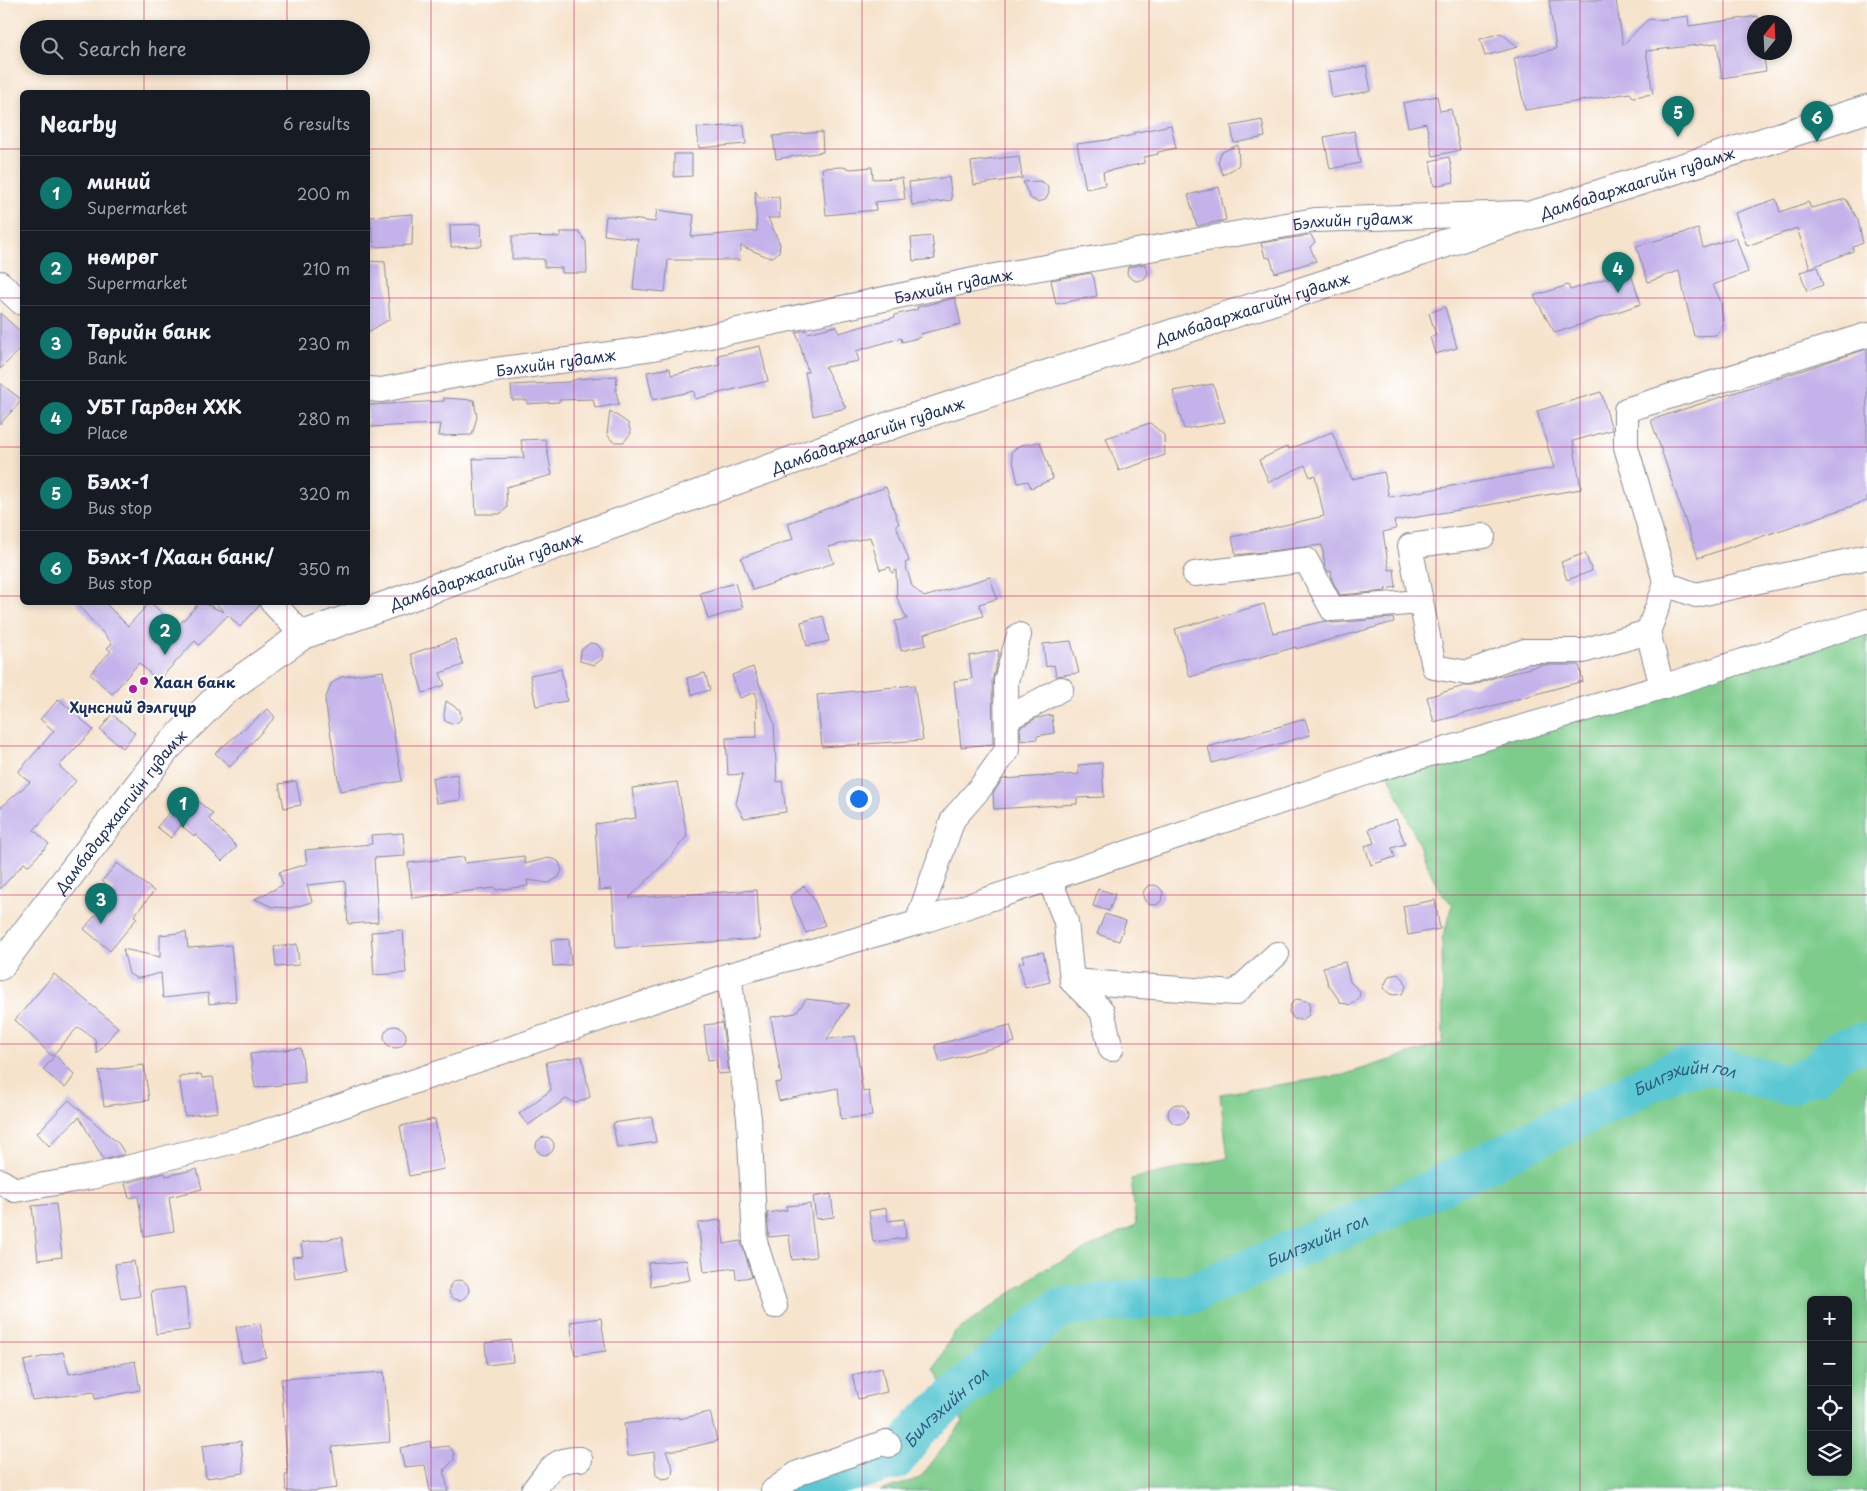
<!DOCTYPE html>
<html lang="en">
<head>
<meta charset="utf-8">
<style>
	body { margin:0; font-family:"Playpen Sans",sans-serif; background:#242831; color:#f1f3f6 }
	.controls { position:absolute; right:15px; bottom:15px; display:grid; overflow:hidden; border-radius:8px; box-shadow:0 2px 8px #0003 }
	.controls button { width:45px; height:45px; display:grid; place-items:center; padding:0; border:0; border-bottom:1px solid #363941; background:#171b24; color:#f1f3f6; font:25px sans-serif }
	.compass { position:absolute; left:1747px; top:15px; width:45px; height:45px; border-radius:50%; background:#171b24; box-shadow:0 2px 8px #0003; rotate:18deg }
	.you { position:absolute; left:858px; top:798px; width:18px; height:18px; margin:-12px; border:4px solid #fff; border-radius:50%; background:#1a73e8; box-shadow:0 0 0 8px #1a73e833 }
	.badge { display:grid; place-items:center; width:32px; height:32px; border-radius:50%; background:#0f766e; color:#fff; font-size:16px; font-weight:700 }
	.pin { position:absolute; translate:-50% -41px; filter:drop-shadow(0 1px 2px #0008) }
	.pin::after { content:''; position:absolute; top:26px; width:18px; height:15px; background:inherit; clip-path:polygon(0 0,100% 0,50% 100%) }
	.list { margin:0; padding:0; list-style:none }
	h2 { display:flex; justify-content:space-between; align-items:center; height:65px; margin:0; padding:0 20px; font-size:21px }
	h2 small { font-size:16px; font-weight:400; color:#9ea1a6 }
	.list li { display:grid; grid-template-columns:32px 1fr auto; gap:15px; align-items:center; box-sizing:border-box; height:75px; padding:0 20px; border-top:1px solid #363941 }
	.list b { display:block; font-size:19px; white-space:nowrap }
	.list p { margin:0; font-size:16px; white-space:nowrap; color:#9ea1a6 }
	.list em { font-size:16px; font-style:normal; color:#9ea1a6 }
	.icon { flex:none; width:28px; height:28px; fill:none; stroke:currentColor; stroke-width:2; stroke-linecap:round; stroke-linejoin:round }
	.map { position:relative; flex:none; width:1867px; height:1491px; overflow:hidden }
	.search { position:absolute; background:#171b24; box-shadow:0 2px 8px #0003; left:20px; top:20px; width:350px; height:55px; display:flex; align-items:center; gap:12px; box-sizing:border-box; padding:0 18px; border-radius:28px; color:#9ea1a6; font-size:19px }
	.panel { position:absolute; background:#171b24; box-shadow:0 2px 8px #0003; left:20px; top:90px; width:350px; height:515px; border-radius:8px }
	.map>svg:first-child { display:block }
</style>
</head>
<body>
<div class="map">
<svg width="1867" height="1491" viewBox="0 0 1867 1491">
	<rect width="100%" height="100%" fill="#fff"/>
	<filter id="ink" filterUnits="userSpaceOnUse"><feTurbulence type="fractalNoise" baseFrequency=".02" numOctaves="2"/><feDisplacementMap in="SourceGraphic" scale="10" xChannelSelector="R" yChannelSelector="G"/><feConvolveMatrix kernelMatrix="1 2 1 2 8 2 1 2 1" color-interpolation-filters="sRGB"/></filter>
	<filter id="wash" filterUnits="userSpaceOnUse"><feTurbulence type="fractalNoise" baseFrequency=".0096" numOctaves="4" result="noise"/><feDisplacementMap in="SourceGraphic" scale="20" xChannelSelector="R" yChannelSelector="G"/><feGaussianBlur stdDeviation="1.12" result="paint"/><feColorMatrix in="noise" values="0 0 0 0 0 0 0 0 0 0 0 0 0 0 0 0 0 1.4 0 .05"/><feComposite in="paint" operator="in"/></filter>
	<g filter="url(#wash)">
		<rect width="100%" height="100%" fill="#f6e3cc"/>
		<path fill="#7dcc8c" stroke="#4c7e75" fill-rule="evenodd" d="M1867,624v867h-987l40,-13 43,-56 -29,-53 19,-35 90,-64 93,-45 -5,-46 97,-21 -8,-64 123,-19 100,-32 -1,-104 11,-34 -15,-16 -54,-126zM1811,1300h37v172h-37z"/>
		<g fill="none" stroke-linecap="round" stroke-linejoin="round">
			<path stroke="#5cc8d3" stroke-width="40" id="s1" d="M787,1491l26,-9 82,-22 26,-34 89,-78 50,-40 131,-14 236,-102 250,-123 34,-4 75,20 29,-11 23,-24 29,-8"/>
		</g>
		<g id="blocks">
			<g fill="#c4b3ea">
				<path d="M1549,0h67l7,45 23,-24 4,-2 7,1 31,-4 1,10 69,-10 1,6h-5v30h9l3,19 -44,7 -5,-35 -71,8 7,43 -20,3 -3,-4 -105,17 -11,-52 42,-9z"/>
				<path d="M1501,33l17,14 -33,9 -5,-17z"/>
				<path d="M1366,66l5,25 -39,7 -4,-26z"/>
				<path d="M1437,96l3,15 11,-2 9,41 -27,6 -7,-33 -18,4 -5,-24z"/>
				<path d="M1262,120l3,17 -31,6 -3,-17z"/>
				<path d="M744,125l2,19 -47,4 -2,-20z"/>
				<path d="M1171,125l5,23 -18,4v2l-14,3v6l-41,9 2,13 -19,4 -9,-45 37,-5 20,-4 -1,-2z"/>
				<path d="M1354,131l6,32 -30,6 -6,-32z"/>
				<path d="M822,132l1,20 -47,7 -3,-23z"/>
				<path d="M1238,145l1,18 -1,3 -15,9 -5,-12 2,-8 2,-3z"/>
				<path d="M674,154h18v22l-18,1z"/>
				<path d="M1019,156l3,22 -48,7 -3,-23z"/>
				<path d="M1449,157l5,25 -20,4 -4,-25z"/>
				<path d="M842,167l9,2 21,-2 1,12 29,-1 3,21 -30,3 1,8 -50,5 -4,-47z"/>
				<path d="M949,177l3,23 -40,5 -3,-23z"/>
				<path d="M1040,181l7,4 2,8 -4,7 -8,2 -7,-4 -7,-16z"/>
				<path d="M1219,187l7,33 -29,6 -9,-31z"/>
				<path d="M755,190l4,8 20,-1 1,21h-12l12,26 -1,8 -6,5h-5l-27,-11 -1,14h-72l-3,32 -32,-3 5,-50 -34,-4 2,-19 49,6 2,-12 37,5 -3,22 66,-6z"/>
				<path d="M1776,199l4,13 28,-10 3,6 35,-9 12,21 5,23 -10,4v4l-43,17 -13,-40 -50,18 -12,-33z"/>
				<path d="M413,214l-1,31 -38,2 -4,-30z"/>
				<path d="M481,224l1,22 -31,1 -1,-22z"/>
				<path d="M1698,229l5,19 33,-11 12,35 -35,13 8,17 2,24 -7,9 -22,1 -15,-65 -31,11 -12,-36z"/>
				<path d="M561,232h18l7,10 1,31h-25v-5l-18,-1v-8h-32v-23l49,1z"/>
				<path d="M1311,235l4,7 -5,5 6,14 -41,12 -5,-15 -5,-1 -4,-14z"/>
				<path d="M932,236l3,23 -22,2 -2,-23z"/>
				<path d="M368,261l17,1 5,57 -22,13z"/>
				<path d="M1145,264l3,9 -4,6 -8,2 -7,-4 -2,-4 1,-6z"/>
				<path d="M1817,267l6,18 -16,6 -7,-19z"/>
				<path d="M1630,271l11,33 -86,29 -21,-37 34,-11 2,5z"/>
				<path d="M1091,273l3,5 3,18 -41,8 -5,-24z"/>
				<path d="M955,298l6,26 -41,10 1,3 -19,5 -1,-4 -45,13 3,10 -34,6 21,41 -33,8 -8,-44h3l-12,-40 10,-2 2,3 28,-7 3,7 56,-16v-2l23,-6 -1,-2z"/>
				<path d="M1445,307l12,41 -22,6 -5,-17 6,-2 -7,-22z"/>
				<path d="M0,313l22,20v15l-22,21z"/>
				<path d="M760,346l8,35 -73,18 -1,-8 -41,9 -6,-28 23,-4 1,7 49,-10 -2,-10z"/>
				<path d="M1867,349v152l-169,57 -47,-138z"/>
				<path d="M617,376l-1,15 3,13 -24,4 -2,-9 -34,1v2l-32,2v-4h-15l-1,-15 58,-3 8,-3z"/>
				<path d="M0,383l22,17 -22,24z"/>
				<path d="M1213,384l12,38 -41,7 -11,-38z"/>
				<path d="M1601,392l11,38 -39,11 8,48 -187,32 2,8 -13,3 6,38 5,-1 2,18 -11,2 1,2 -46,4 -8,-15 -1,-9 -3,1 -3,-5 -3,-22 -86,10 -4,-18 92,-21 -9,-41 -5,2 -5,-12 -36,17 -10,-22 29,-14 1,3 43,-17 20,47 32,-7 5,25 165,-29 -17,-57z"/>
				<path d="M444,398l30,2 3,17 -5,18 -33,1 2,-12 -73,3v-22l76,-4z"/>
				<path d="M610,411l18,12 3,10 -7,9h-8l-4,-1 -5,-7z"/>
				<path d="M1150,423l14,12 1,20 -46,16 -13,-33z"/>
				<path d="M545,439l7,36 -46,12 1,21 -7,6h-24l-3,-55 51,-1 -3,-18z"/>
				<path d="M1040,442l13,37 -22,9 -3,-7 -10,2 -7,-31 9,-7z"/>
				<path d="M886,487l13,37 -3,1 13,36 -4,2 7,23 12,11 66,-20 7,22 -18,5 4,12 -59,18 2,11 -25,6 -6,-30 12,-2 -10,-21 -1,-28 -4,3 -2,-6 -10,3 -10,-33 -42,10 6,16 -81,27 -12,-32 52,-19 -5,-16z"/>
				<path d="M1585,553l7,18 -25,9 -6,-18z"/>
				<path d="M735,583l8,25 -35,11 -8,-26z"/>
				<path d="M75,602h29l24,24 22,-24 27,25 23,-25 24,10 -9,-10h44v4l-19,21 -12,-12 -29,30 -4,-4 -37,40 -19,-18 -27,31 -22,-20 21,-23 -4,-3 5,-5z"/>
				<path d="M1264,604l9,29 52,-12 8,2 60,-5 1,4 -98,27v-2l-106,30 -15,-48z"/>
				<path d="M823,616l6,25 -22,5 -6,-24z"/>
				<path d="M455,639l8,26 -23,8 5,12 -22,8 -12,-39z"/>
				<path d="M1071,641l8,32 -23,3 -2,-11 -8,2 -3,-23z"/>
				<path d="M590,643l7,1 6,8 -1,7 -8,6 -14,-4 1,-11z"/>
				<path d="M998,650l1,4 -7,27 1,63 -32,3 -7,-66 18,-2 -3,-23z"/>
				<path d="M1541,665h38l4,16 -149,41 -7,-25 37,-11h9l20,-8z"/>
				<path d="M753,667l21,56 3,59 5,-1 4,31 -42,6 -8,-14 7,-30 -15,1 -2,-37 31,-1 -1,-45 -16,6 -8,-23z"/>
				<path d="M561,669l6,32 -31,5 -6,-31z"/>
				<path d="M383,671l19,110 -62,10 -15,-91 6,-16 10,-7z"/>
				<path d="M705,673l5,17 -18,5 -5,-17z"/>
				<path d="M914,685l9,55 -101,7 -5,-52z"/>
				<path d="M59,699l34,31 -34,36 17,15 -42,49 15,14 -21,22 -4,-3 -24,26v-81l30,-26 -12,-10 36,-41 -14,-12z"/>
				<path d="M446,701l14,9 1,9 -4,4 -6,1 -6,-3 -1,-6z"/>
				<path d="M268,709l7,8 -45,50 -15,-14z"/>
				<path d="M112,714l23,19 -12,15 -23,-18z"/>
				<path d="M1052,715l2,18 -17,3v3l-16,2 -1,-14 17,-9z"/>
				<path d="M1305,719l5,16 -98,28 -4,-16z"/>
				<path d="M1102,763l2,34 -27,1v6l-83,5 -1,-16 10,-14 76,-5 -1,-9z"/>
				<path d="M457,774l4,26 -25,3 -4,-25z"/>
				<path d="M296,781l5,24 -17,3 -5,-24z"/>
				<path d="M677,782l10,54 -21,26 -37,36 128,-8 3,49 -144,9 -4,-59 -13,1 -4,-66 41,-6 -4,-30z"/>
				<path d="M187,792l26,22 -4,5 28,28 -15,14 -26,-26 -2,1 -13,-11 -10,13 -14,-11z"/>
				<path d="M1396,819l9,25 -13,4 3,9 -24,8 -6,-19 9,-3 -5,-14z"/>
				<path d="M403,833l2,23 -31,2 4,64 -30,2 -3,-43 -38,4 5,17 -21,6 -19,-1 -17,-8 28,-14 -4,-13 28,-8 -2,-14 67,-6 -1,-9z"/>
				<path d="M524,856l1,8 23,-6 8,2 3,2 3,8 -3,7 -10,6 -22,-3 1,6 -32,4 -1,-2 -83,10 -4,-35 56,-6 1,6z"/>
				<path d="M117,863l37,28 -20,25 3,2 -27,33 -26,-22 31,-38 -13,-10z"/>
				<circle cx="1153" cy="895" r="10"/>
				<path d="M804,886l8,10 13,29 -19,8 -16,-36z"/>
				<path d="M1098,889l17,5 -6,17 -16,-5z"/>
				<path d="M1435,900l5,29 -32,6 -5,-29z"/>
				<path d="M1105,914l21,7 -7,20 -22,-7z"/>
				<path d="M403,930l3,43 -32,2 -3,-43z"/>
				<path d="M186,932l2,16 43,-3 5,56 -27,3 -1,-11 -45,5 -2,-25 -21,5h-4l-7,-4 -6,-25 37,8v-22z"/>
				<path d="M569,939l2,26 -18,1 -2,-26z"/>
				<path d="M297,944l2,21 -23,2 -2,-20z"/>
				<path d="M1043,952l7,30 -25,6 -6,-25 5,-1 -2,-6z"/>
				<path d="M1345,962l5,20 10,9 -1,7 -8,7 -10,-2 -13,-19 -5,-17z"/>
				<path d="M54,974l64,53 -21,27 -2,-15 -17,-12 -26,29 -37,-36z"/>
				<path d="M1397,974l7,5 2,8 -4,7 -8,1 -4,-1 -7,-6 6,-12z"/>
				<path d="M806,999l43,5 -22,35 28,-3 8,56 6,-1 3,25 -31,3 -3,-31 -59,13 -4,-18 7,-1 -11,-65 25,-4z"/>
				<path d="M1297,999l13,3 -1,13 -7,5 -8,-1 -5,-7 2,-8z"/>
				<path d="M722,1023l7,50 -11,1 -2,-15 -8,1 -4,-35z"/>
				<path d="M1010,1025l5,17 -75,20 -5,-17z"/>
				<circle cx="395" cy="1037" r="11"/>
				<path d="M301,1048l4,34 -50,6 -5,-34z"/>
				<path d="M55,1055l20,20 -10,13 -22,-18z"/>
				<path d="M582,1056l8,41 -14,6 -10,-4 -38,26 -9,-11 32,-24 -5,-28z"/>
				<path d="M144,1065l5,35 -45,6 -5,-35z"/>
				<path d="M201,1074l1,4 11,-1 5,35 -33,4 -6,-39z"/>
				<path d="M69,1100l50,44 6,10 -21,6 -25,-43 -30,29 -12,-13z"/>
				<circle cx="1178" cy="1114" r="10"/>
				<path d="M652,1117l4,25 -39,6 -4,-25z"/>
				<path d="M435,1119l9,50 -35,7 -9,-50z"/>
				<circle cx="545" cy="1146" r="9"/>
				<path d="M197,1169l5,20 -33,8 5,34 -30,5 -6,-40 -9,2 -4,-15 40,-10 1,3z"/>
				<path d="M831,1194l3,23 -18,2 -3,-22z"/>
				<path d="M56,1204l6,53 -24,3 -6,-54z"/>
				<path d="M810,1204l6,53 -24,3 -3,-25 -20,2 -2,-24 20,-3 -1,-4z"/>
				<path d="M886,1208l2,13 16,-2 2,19 -33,4 -4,-31z"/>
				<path d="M721,1220l3,24 17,-3 11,36 -16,2 -1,-11 -31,4 -6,-49z"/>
				<path d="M342,1237l5,33 -52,8 -3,-21 11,-1 -2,-13z"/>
				<path d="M686,1260l4,20 -39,7 -3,-24z"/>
				<path d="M134,1261l6,35 -19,3 -6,-35z"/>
				<circle cx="459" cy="1290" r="10"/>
				<path d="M185,1287l4,43 -33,4 -5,-43z"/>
				<path d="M601,1318l5,33 -31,4 -5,-33z"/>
				<path d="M260,1323l6,34 -24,5 -6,-35z"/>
				<path d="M511,1340l2,22 -26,3 -2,-22z"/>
				<path d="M63,1352l6,22 66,-13 5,29 -45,9 -1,-7 -62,8 -8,-39z"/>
				<path d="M882,1368l5,24 -29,7 -6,-24z"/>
				<path d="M384,1372l6,70 -58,5 5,41 -24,3h-27l-1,-16h3l-7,-96z"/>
				<path d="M710,1412l7,29 -34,8 -17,2 7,17 -1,7 -3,3 -7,1 -6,-4 -2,-23 -26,4 -4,-32 55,-7v2z"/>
				<path d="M241,1441l3,32 -38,5 -4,-32z"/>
				<path d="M430,1441l1,7 18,-2 5,7v7l-10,10 4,21h-18l-5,-26 -21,2 -4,-19z"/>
			</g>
		</g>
	</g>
	<g filter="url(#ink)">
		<use href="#blocks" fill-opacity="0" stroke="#888995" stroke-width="1"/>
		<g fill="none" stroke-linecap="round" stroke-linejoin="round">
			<defs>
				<g id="minor">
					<path d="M0,283l22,20"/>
					<path id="s2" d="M368,389l13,1 78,-15 194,-27 330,-70 332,-58 205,-7"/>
					<path d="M1483,536l-73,10 24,121 34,6 57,-22h58l65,-19"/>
					<path d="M1195,574l111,-14 26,49 89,-7"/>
					<path d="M1666,584l30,11 171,-38"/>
					<path d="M272,602l31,33"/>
					<path d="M1662,687l-14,-55 18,-48 -40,-137v-37l241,-75"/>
					<path d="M1007,719l54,-30"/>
					<path d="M1050,880l16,42 6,59 30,30 9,38"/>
					<path d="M917,923l36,-104 27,-31 27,-38 -1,-69 13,-46"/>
					<path d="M729,975l20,143 6,124 20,64"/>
					<path d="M1072,981l163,12 42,-39"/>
					<path d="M0,1181l15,9 76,-13 159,-40 479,-162 188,-52 461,-154 284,-82 205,-66"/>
					<path d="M533,1491c15,-19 20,-33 47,-32"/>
					<path d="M773,1491l25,-18 88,-31 3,3"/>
				</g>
				<g id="secondary">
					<path id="s3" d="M0,966l167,-218 56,-56 80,-57 600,-214 459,-149 154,-53 26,-7 325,-103"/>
				</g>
			</defs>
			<use href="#minor" stroke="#888995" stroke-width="26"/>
			<use href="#secondary" stroke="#888995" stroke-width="30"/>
			<use href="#minor" stroke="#fff" stroke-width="24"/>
			<use href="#secondary" stroke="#fff" stroke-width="28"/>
		</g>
	</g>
	<path fill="none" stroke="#c2185b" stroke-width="1" stroke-opacity="0.55" d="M144,0v29M287,0v29M431,0v1491M574,0v1491M718,0v1491M862,0v1491M1005,0v1491M1149,0v1491M1293,0v1491M1436,0v1491M1580,0v1491M1723,0v1491M144,66v26M287,66v26M0,149h22M368,149h1499M0,298h22M368,298h1499M0,447h22M368,447h1499M0,596h22M368,596h1499M144,602v889M287,602v889M0,746h1867M0,895h1867M0,1044h1867M0,1193h1867M0,1342h1811M1848,1342h19"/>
	<g fill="#b5179e" stroke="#fff" stroke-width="2">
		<circle cx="144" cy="681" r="5"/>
		<circle cx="133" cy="689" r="5"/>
	</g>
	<g text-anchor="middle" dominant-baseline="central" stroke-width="4" stroke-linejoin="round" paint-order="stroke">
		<g font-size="15" fill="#1b2f5e" stroke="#fff">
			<text stroke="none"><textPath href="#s3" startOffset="1861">Дамбадаржаагийн гудамж</textPath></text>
			<text stroke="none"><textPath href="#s2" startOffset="1000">Бэлхийн гудамж</textPath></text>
			<text stroke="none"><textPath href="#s2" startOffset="595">Бэлхийн гудамж</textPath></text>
			<text stroke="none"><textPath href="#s3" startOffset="1456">Дамбадаржаагийн гудамж</textPath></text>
			<text stroke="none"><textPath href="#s2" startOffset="190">Бэлхийн гудамж</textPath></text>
			<text stroke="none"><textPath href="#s3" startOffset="1051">Дамбадаржаагийн гудамж</textPath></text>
			<text stroke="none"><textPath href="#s3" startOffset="646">Дамбадаржаагийн гудамж</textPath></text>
			<text stroke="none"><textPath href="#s3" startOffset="196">Дамбадаржаагийн гудамж</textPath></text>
		</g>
		<g font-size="15" font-weight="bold" fill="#1b2f5e" stroke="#fff" text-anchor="start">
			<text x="154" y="681">Хаан банк</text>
			<text x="133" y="706" text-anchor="middle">Хүнсний дэлгүүр</text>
		</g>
		<g font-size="16" font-style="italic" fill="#2e5d81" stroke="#fff">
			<text stroke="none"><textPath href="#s1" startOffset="1011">Билгэхийн гол</textPath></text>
			<text stroke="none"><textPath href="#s1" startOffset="606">Билгэхийн гол</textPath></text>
			<text stroke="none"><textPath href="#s1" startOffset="186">Билгэхийн гол</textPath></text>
		</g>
	</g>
</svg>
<div class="controls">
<button>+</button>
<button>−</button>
<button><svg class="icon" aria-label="locate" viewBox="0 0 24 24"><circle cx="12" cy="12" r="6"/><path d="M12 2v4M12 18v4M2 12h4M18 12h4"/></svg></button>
<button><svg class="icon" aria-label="layers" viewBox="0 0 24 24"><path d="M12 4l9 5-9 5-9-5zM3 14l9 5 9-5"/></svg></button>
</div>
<svg class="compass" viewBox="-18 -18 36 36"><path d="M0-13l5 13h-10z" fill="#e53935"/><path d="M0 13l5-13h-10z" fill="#9ea1a6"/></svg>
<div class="you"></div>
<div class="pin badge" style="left:183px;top:828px">1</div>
<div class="pin badge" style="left:165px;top:655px">2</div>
<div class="pin badge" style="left:101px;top:924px">3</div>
<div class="pin badge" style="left:1618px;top:293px">4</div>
<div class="pin badge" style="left:1678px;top:137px">5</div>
<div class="pin badge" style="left:1817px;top:142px">6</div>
<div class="search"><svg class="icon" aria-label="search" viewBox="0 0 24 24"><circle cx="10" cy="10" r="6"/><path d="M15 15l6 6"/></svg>Search here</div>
<section class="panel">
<h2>Nearby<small>6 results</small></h2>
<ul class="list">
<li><span class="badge">1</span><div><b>миний</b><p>Supermarket</p></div><em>200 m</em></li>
<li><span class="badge">2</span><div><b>нөмрөг</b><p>Supermarket</p></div><em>210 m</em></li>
<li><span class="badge">3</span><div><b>Төрийн банк</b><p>Bank</p></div><em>230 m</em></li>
<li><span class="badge">4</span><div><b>УБТ Гарден ХХК</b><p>Place</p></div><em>280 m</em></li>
<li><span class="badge">5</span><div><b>Бэлх-1</b><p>Bus stop</p></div><em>320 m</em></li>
<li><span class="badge">6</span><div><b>Бэлх-1 /Хаан банк/</b><p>Bus stop</p></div><em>350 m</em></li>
</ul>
</section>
</div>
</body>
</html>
